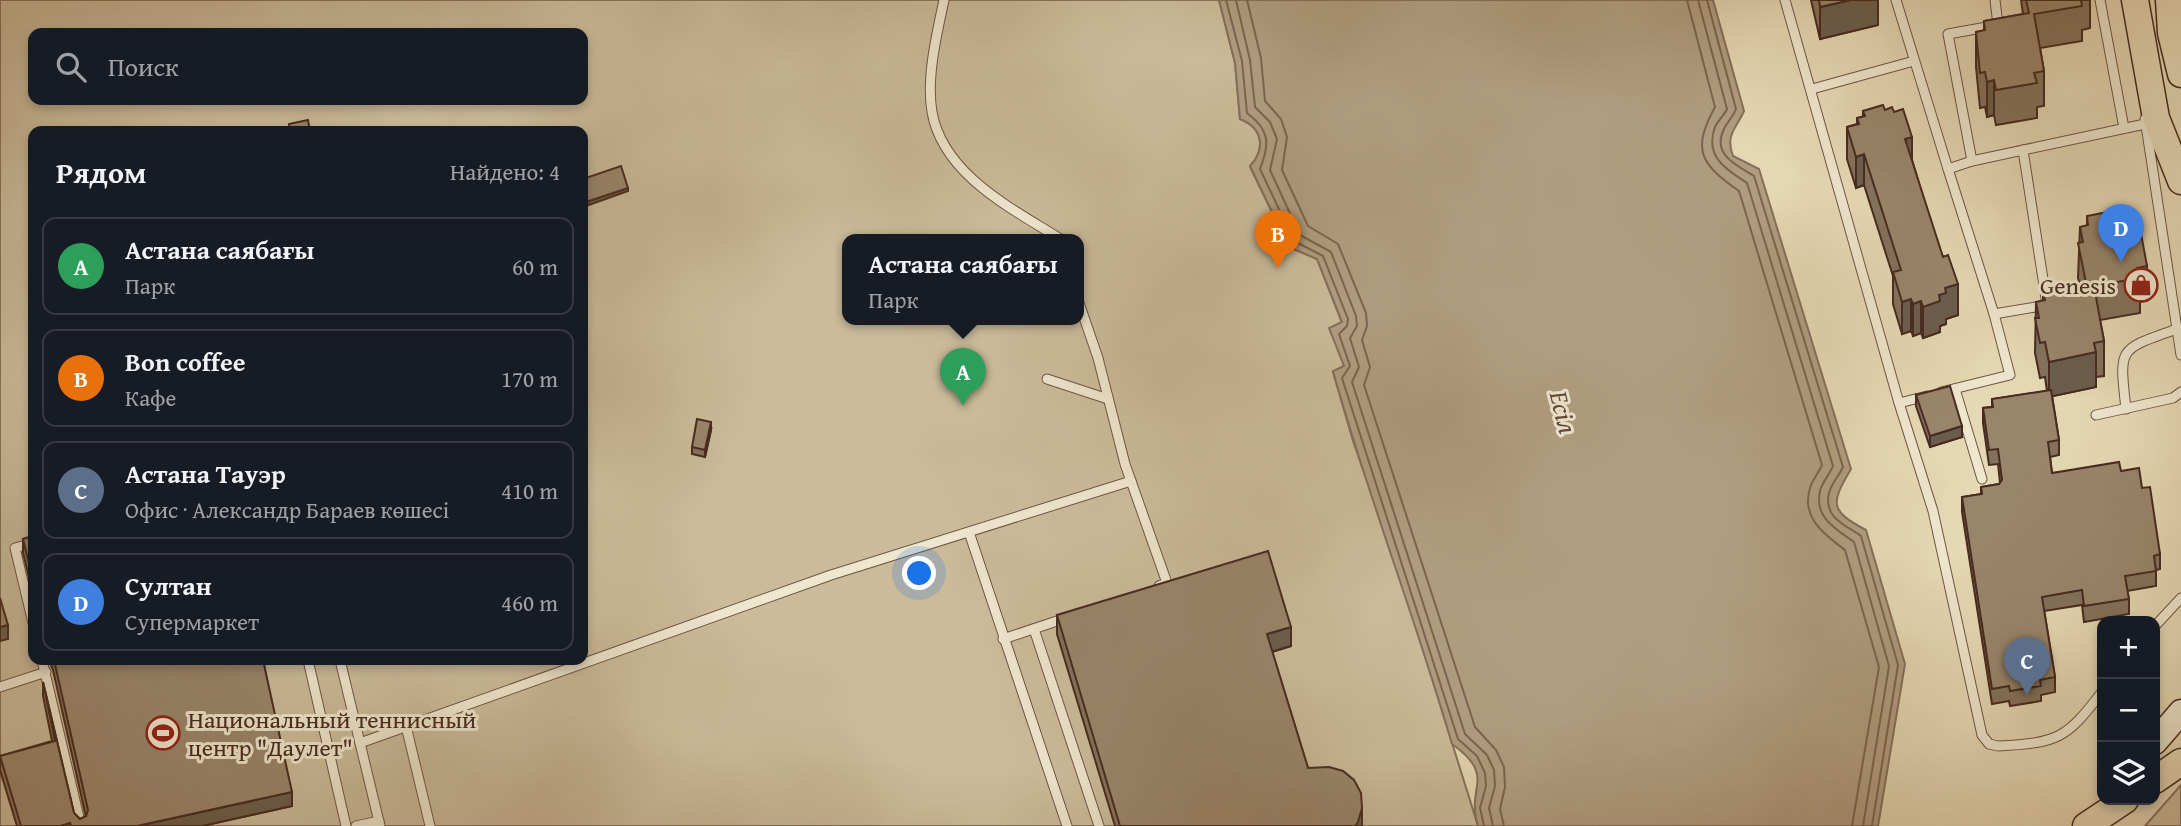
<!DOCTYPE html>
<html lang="ru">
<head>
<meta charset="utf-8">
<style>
	body { margin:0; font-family:"Gentium Book Plus",serif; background:#20242c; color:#f1f3f6 }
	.controls { position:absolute; right:21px; bottom:21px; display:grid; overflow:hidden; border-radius:14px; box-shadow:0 4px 10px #0003 }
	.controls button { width:63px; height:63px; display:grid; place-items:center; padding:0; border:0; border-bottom:2px solid #363941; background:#171b24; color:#f1f3f6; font:35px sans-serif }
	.you { position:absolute; left:920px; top:574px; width:24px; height:24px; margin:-18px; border:5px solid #fff; border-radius:50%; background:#1a73e8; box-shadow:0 0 0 10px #1a73e833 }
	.badge { display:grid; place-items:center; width:46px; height:46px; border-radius:50%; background:#c59692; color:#fff; font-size:23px; font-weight:700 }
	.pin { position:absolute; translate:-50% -58px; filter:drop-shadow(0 2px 4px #0008) }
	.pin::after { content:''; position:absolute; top:37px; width:24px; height:21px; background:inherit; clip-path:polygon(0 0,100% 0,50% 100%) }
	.popup { position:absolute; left:842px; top:234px; width:242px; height:91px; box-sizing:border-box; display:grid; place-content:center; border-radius:14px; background:#171b24; filter:drop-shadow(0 2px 5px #0005); font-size:23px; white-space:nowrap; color:#9ea1a6 }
	.popup b { font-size:26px; color:#f1f3f6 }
	.popup::after { content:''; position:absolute; left:50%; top:100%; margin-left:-14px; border:14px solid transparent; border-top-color:#171b24 }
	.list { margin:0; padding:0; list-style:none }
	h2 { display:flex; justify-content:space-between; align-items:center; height:91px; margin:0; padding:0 28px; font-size:30px }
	h2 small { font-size:23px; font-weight:400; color:#9ea1a6 }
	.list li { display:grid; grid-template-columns:46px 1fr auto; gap:21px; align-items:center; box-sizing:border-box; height:98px; margin:0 14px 14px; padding:0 14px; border:2px solid #363941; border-radius:14px }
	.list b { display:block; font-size:26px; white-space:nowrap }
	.list p { margin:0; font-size:23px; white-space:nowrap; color:#9ea1a6 }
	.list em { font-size:23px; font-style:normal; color:#9ea1a6 }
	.icon { flex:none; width:38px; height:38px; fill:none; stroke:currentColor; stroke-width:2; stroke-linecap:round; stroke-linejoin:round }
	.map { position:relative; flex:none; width:2181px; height:826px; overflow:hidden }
	.search { position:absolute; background:#171b24; box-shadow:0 4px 10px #0003; left:28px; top:28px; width:560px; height:77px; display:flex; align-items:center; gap:18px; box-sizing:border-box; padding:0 24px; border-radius:14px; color:#9ea1a6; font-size:26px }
	.panel { position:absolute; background:#171b24; box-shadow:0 4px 10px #0003; left:28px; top:126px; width:560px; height:539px; border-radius:14px }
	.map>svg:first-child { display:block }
</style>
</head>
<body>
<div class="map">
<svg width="2181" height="826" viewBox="0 0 2181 826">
	<rect width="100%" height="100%" fill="#e6d8b4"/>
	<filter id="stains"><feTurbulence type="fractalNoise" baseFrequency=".00286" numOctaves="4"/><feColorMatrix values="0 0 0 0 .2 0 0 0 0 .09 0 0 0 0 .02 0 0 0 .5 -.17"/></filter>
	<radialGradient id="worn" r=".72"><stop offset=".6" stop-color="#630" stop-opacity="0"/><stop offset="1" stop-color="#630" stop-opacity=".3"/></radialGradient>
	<g fill="#cbbb9b" stroke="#88735d" stroke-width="2" fill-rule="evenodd">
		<path d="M0,0h1219l16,63 5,56c23,9 26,29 10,48l39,80 28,12 25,64 2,43 -11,6 20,69 44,126 81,259h-1478zM33,33h550v67h-550zM33,131h550v529h-550zM848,240h230v80h-230z"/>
		<path d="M2181,785v41h-36z"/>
	</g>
	<path fill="#b09d81" stroke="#866f5a" stroke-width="2" d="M1219,0h494l31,111c-8,18 -19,24 -11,45l26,13 92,300c-21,35 -21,42 15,61l39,134 -27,162h-400c-13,-39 20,-49 -26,-82 -36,-125 -84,-247 -119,-373l11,-5 -15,-38 13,-6 -25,-63 -28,-12 -39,-81c16,-17 13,-38 -10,-47l-5,-56z"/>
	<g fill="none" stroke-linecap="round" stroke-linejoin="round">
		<g stroke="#7b6450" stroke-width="2">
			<path d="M1226,0l16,61 5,52c23,17 23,31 13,56l34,72 29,15 25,63 -1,7 -8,8 11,32 -8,12 116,361 19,17 8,17 1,13 -6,22 4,18"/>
			<path d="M1236,0l14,60 5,47 15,15 7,17 -7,31 30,65 31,17 25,64 1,10 -7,12 9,29 -7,15 113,352 22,21 7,15 1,16 -6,22 4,18"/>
			<path d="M1247,0l14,58 4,43 16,18 6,18 -5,33 26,56 30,18 28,69 1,13 -5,14 8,27 -6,18 111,342 21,23 8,17 1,20 -5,22 4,17"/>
			<path d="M1687,0l28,107c-24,44 -14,57 24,84l83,274c-3,7 -8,13 -11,20 -12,32 13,49 34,65l34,117 -27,159"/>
			<path d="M1698,0l29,109c-3,7 -9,11 -12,18 -11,30 12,43 32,56l86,283c-3,8 -11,16 -13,25 -6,27 16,38 34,51l35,124 -26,160"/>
			<path d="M1707,0l29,109c-3,8 -9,13 -12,20 -13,26 14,37 30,47l89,291c-4,9 -12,17 -14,26 -6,25 17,32 32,43l37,129 -26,161"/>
		</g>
		<defs>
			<g id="lane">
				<path d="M944,0c-7,33 -18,78 -12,112 11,63 81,97 130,128"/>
				<path d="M1785,0l114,403 34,108 49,224 7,9 9,2c60,-3 68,-7 104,-54"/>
				<path d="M1896,0l52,169 24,-8"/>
				<path d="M1995,0l3,25 -50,9 24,127 173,-37 10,-5"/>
				<path d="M2100,0l24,128"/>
				<path d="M1812,89l102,-28"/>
				<path d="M2145,119l36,236"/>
				<path d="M1948,169l46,145"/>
				<path d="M1078,300l20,58 27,106 42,119 -8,3"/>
				<path d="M1047,379l61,20"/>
				<path d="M1955,389l27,90"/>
				<path d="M1941,392l69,-17 -16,-61 53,-9 -24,-155"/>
				<path d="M1899,403l28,-7"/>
				<path d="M2126,409c-7,-63 -8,-59 51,-80"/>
				<path d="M2096,415l77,-17 8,-6"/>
				<path d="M969,532l98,294"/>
				<path d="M33,543l-18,5 18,75"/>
				<path d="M2155,626l26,-28"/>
				<path d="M1034,629l65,197"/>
				<path d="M1003,639l63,-21"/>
				<path d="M42,660l39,166"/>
				<path d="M308,660l38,166"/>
				<path d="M340,660l40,166"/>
				<path d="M0,687l46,-15"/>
				<path d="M406,726l24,100"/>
				<path d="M360,743l471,-168 300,-94"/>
				<path d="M356,826l23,-5"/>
			</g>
			<path id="secondary" d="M2155,742l26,-30"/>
			<g id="primary">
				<path d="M2135,0l21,118 25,63"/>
				<path d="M2169,0l2,33 10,41"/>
				<path d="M2155,780l26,-18"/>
				<path d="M2086,826l39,-26"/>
			</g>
		</defs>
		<use href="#lane" stroke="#6e5644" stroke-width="11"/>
		<use href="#secondary" stroke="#462b1f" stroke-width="27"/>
		<use href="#primary" stroke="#462b1f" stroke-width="29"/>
		<use href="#lane" stroke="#efe6ce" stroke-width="9"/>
		<use href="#secondary" stroke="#efe6ce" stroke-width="24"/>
		<use href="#primary" stroke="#e6d8b4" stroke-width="26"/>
	</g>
	<g fill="#84725d" stroke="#462b1f" stroke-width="2">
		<path d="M1811,0h67v25l-58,14z"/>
		<path d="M2021,0h69v28l-8,2v11l-42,7 4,23v35l-7,1v11l-41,7 -2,-10 -7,2 -2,-10 -5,1 -4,-41v-35l8,-1v-10l39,-7z"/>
		<path d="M1885,110l27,50 46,155 -12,4v5l-6,2v6l-17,6 -2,-5 -8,3 -2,-5 -9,3 -9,-30v-28l-29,-91 -8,3 -9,-29v-32l10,-3v-6l6,-1v-6z"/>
		<path d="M2087,216l43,2 17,48v35l-7,1v11l-40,7 4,21v35l-8,1v10l-44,9 7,44v15l-9,2 2,16 69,-2 21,17 18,66v15l-4,1v16l-29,5 2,8v15l-45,8 -2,-17 -38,6 11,66v15l-14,3v6l-31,5 -1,-5 -17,3 -30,-192v-15l19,-3v-7l18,-3 1,-1 -2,-19 -9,1 -6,-42v-15l9,-1v-8l55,-8 -2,-14 -5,1 -5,-25 1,-51 7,-1v-10l37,-6 -2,-7 2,-51 7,-1z"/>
		<path d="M1916,395l46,42 -32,10 -14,-41z"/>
		<path d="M711,430l-6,27 -13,-3v-7z"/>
		<path d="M33,536v58l-10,-41v-14z"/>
		<path d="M31,615h2v29l-2,-15z"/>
		<path d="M1057,615l234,31 -19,6 36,116 54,58h-247l-58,-192z"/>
		<path d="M49,660h214l29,146 -90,20h-185l-17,-56v-14l52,-15 -9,-45v-14l31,131 6,6 6,-2 -33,-147z"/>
	</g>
	<g fill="#6b5d4c" stroke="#462b1f" stroke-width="2">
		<path d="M1851,0h27v25l-58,14v-32z"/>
		<path d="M1994,80v35l-7,2v-35z"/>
		<path d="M1912,137v32l-7,-30z"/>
		<path d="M1864,154v31l-8,3v-31z"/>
		<path d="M628,188v3l-45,16v-4z"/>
		<path d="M1958,284v31l-12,4v5l-6,2v6l-17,6v-31l16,-12 6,-7z"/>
		<path d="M1911,299v32l-9,3v-32z"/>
		<path d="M1921,301v32l-8,3v-32z"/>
		<path d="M2096,352v35l-47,10v-35z"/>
		<path d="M711,422v8l-6,27v-7z"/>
		<path d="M1962,426v11l-32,10v-11z"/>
		<path d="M8,625v14l-8,2v-14z"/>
		<path d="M1291,627v19l-24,7v-19z"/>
		<path d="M292,792v14l-90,20h-65z"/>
		<path d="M1362,808v18h-7z"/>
	</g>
	<g fill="#99856c" stroke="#462b1f" stroke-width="2">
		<path d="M1819,0h32l-31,7z"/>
		<path d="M2026,0h55l1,6 -48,8 10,57 -10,2 3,10 -41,7 -2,-10 -7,2 -2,-10 -5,1 -4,-41 9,-2 -1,-9 45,-8z"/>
		<path d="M1883,105l2,5 7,-3 2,5 9,-3 9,28 -7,2 38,118 5,-2 10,29 -13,4 1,5 -7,2 1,6 -17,6 -2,-6 -8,3 -2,-5 -9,3 -9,-30 8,-2 -37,-116 -8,3 -9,-30 12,-3 -2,-6 8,-2 -2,-5z"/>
		<path d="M308,120l2,11h-20l-1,-7z"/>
		<path d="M621,166l7,22 -45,15v-24z"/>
		<path d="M2128,208l2,10 8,-1 9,49 -10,2 3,10 -46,8 10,55 -10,2 2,9 -47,10 -4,-20 -5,1 -5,-25h4l-3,-16 9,-2 -2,-9 43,-8 -8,-40 5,-1 -3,-15 8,-2 -1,-9z"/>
		<path d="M1950,386l12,40 -32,10 -14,-41z"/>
		<path d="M2051,390l8,50 -11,2 4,31 67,-11 2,9 18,-3 3,20 8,-1 10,67 -6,2 2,15 -31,5 4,23 -45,7 -2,-16 -40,7 13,80 -15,3 1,6 -31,5 -1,-5 -17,3 -30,-192 20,-3 -1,-7 18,-3 3,-4 -4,-31 -9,1 -6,-42 10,-1 -1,-8z"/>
		<path d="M697,419l14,3 -6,28 -13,-3z"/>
		<path d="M33,536v44l-10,-41z"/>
		<path d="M1268,551l23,76 -24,7 41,134 21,-1 14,4 11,9 7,13 1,15 -4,14 -3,4h-235l-63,-211z"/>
		<path d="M0,598l8,27 -8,2z"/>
		<path d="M31,615h2v14z"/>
		<path d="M54,660h209l29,132 -155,34h-66l-1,-3 -10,3h-39l-21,-70 55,-15 -12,-59 31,131 6,6 6,-3 2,-6z"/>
	</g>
	<defs>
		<symbol id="shop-ring" viewBox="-11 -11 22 22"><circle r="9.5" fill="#efe6ce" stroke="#8f2418" stroke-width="1.5"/><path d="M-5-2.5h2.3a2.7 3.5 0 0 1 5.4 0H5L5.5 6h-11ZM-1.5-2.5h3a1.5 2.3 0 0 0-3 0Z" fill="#8f2418"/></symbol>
		<symbol id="stadium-ring" viewBox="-11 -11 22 22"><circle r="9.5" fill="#efe6ce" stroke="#8f2418" stroke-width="1.5"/><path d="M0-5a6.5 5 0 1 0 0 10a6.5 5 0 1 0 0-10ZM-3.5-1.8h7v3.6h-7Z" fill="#8f2418"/></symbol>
	</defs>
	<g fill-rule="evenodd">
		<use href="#shop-ring" x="2122" y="266" width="38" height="38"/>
		<use href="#stadium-ring" x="144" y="714" width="38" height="38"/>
	</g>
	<g text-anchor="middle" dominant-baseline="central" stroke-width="6" stroke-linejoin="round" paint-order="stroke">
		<g font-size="24" fill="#462b1f" stroke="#efe6ce" text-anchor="end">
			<text x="2116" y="285">Genesis</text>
			<text x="188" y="719" text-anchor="start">Национальный теннисный<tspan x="188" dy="28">центр "Даулет"</tspan></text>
		</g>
		<g font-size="26" font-style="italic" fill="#604838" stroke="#efe6ce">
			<text transform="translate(1564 412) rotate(76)">Есіл</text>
		</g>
	</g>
	<rect width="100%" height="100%" filter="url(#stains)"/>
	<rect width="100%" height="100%" fill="url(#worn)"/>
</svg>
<div class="controls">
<button>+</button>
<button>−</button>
<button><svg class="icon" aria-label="layers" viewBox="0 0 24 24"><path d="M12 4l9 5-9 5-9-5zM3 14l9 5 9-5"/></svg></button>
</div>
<div class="you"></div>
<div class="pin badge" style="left:963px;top:406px;background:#2e9e5b">A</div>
<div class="popup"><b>Астана саябағы</b>Парк</div>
<div class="pin badge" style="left:1278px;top:268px;background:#e8710a">B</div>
<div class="pin badge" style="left:2027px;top:695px;background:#5c6f8a">C</div>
<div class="pin badge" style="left:2121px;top:262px;background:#3f7fe0">D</div>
<div class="search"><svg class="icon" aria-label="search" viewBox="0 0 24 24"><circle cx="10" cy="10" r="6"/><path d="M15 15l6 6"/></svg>Поиск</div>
<section class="panel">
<h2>Рядом<small>Найдено: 4</small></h2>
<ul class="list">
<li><span class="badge" style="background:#2e9e5b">A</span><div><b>Астана саябағы</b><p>Парк</p></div><em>60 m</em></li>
<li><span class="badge" style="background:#e8710a">B</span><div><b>Bon coffee</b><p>Кафе</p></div><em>170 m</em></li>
<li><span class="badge" style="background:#5c6f8a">C</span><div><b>Астана Тауэр</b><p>Офис · Александр Бараев көшесі</p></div><em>410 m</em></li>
<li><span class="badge" style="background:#3f7fe0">D</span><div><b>Султан</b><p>Супермаркет</p></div><em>460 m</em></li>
</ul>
</section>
</div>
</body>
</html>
